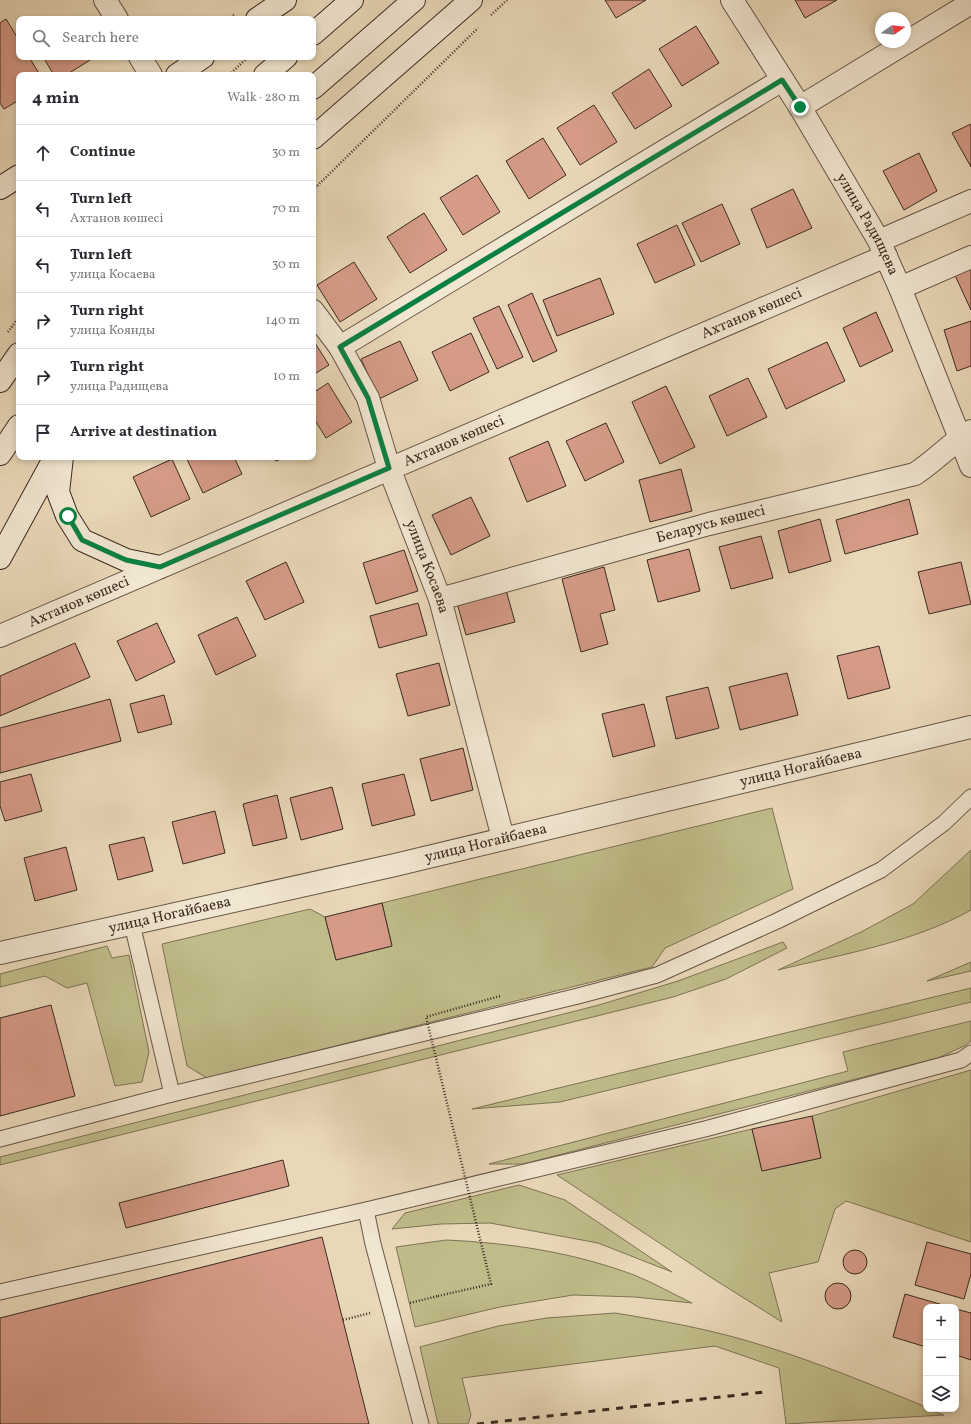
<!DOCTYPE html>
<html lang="en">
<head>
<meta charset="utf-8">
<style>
	body { margin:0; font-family:Vollkorn,serif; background:#f7f7f7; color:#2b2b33 }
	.controls { position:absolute; right:12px; bottom:12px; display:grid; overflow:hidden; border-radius:8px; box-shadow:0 2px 6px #0003 }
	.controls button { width:36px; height:36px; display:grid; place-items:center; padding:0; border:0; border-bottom:1px solid #e1e1e2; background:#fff; color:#2b2b33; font:20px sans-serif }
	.compass { position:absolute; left:875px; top:12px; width:36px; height:36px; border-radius:50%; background:#fff; box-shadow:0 2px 6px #0003; rotate:76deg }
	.stop { position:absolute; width:12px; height:12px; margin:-9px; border:3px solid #0b8043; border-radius:50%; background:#fff }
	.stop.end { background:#0b8043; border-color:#fff; box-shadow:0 1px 4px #0008 }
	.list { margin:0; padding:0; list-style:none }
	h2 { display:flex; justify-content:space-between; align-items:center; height:52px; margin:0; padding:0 16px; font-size:17px }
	h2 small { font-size:13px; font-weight:400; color:#7c7c81 }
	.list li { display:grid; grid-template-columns:26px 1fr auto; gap:12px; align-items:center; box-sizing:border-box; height:56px; padding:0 16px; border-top:1px solid #e1e1e2 }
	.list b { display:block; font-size:15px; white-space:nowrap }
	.list p { margin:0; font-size:13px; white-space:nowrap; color:#7c7c81 }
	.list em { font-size:13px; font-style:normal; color:#7c7c81 }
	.icon { flex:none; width:22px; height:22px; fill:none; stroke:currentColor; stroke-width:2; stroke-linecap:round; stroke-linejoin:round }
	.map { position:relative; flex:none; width:971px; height:1424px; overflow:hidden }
	.search { position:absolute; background:#fff; box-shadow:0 2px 6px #0003; left:16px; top:16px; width:300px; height:44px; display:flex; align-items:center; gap:10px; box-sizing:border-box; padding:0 14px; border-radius:8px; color:#7c7c81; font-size:15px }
	.panel { position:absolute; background:#fff; box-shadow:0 2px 6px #0003; left:16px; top:72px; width:300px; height:388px; border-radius:8px }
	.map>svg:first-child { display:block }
</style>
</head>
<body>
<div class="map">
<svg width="971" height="1424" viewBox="0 0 971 1424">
	<rect width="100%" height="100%" fill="#e9d8b8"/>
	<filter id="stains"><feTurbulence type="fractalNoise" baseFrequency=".005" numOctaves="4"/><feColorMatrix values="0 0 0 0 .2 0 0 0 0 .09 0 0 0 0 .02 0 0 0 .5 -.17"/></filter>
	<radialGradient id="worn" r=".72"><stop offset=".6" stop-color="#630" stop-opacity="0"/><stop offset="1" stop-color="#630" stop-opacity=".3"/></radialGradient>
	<g fill="#bfbc89" stroke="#7d7455">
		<path d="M772,808l21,81 -128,59 -13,19 -445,111 -20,-12 -25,-122 148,-35 15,8 11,43 56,-14 -10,-43z"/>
		<path d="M971,850v60c-59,33 -128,44 -193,60l83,-38 52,-28z"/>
		<path d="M783,942l4,6 -61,31 -53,18 -673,168v-8l599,-152 79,-24z"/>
		<path d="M107,946l5,12 17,-3 20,97 -7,30 -27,4 -28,-103 -20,5 -22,-12 -45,11v-13z"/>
		<path d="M971,962v9l-44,10z"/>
		<path d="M971,988v14l-411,100 -88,7z"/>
		<path d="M971,1021v20l-5,4 -28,13 -415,106h-34l359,-93 -5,-19z"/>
		<path d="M971,1070v172l-125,-41 -11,8 -17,53 -49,11 13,49 -70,-44 -155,-103 195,-46 10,42 59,-13 -9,-42z"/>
		<path d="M519,1185l46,15 107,72 -74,-29 -108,-20 -49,1 -49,5 13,-16z"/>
		<path d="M446,1240c65,3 126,12 188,35 20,8 39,19 58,28l-57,-6 -62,-2 -73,12 -85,20 -19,-80z"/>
		<path d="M615,1313c49,8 99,17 146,32 56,17 111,40 165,62v2l18,6 -158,9 -7,-56 -64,-22 -253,32 9,37 -3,9h-30l-18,-77 78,-21 49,-8z"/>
	</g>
	<g fill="#d59b87" stroke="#3b2b21">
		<path d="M605,0h41l-30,18z"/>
		<path d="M795,0h42l-32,18z"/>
		<path d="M6,19l13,21v17h10l11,18h-21v25l-15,9 -4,-6v-80z"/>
		<path d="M696,26l23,37 -37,23 -23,-37z"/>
		<path d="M43,57h52l-29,18h-12z"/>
		<path d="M649,69l23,37 -37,23 -23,-36z"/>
		<path d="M594,105l23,37 -37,23 -23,-37z"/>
		<path d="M971,124v43l-19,-34z"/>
		<path d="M543,138l23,37 -37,24 -23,-38z"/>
		<path d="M919,153l18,38 -33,19 -21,-39z"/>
		<path d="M477,175l23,37 -37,23 -23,-37z"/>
		<path d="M793,189l19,39 -45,20 -16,-39z"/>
		<path d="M722,204l18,40 -39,18 -19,-39z"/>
		<path d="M424,213l23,37 -37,23 -23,-36z"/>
		<path d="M677,225l18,40 -40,18 -18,-39z"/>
		<path d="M354,262l23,37 -37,23 -23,-37z"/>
		<path d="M971,263v47l-18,-39z"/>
		<path d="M600,278l14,36 -57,22 -14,-36z"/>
		<path d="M532,293l25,58 -24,11 -25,-57z"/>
		<path d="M499,306l24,51 -26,12 -24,-51z"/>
		<path d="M876,312l17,39 -33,16 -17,-39z"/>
		<path d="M971,321v45l-14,5 -13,-41z"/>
		<path d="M471,333l18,39 -39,19 -18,-39z"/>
		<path d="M313,340l16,25 -16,10z"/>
		<path d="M400,341l18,39 -39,19 -18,-40z"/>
		<path d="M827,342l18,39 -59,28 -18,-40z"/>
		<path d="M748,378l19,39 -40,19 -18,-40z"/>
		<path d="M328,383l24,39 -26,16 -13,-21v-24z"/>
		<path d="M666,386l29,61 -35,17 -28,-62z"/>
		<path d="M606,423l18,39 -39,19 -19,-40z"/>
		<path d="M548,441l18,45 -39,16 -18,-44z"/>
		<path d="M186,457h48l8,17 -39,19z"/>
		<path d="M274,457h12l-10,4z"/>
		<path d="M172,459l18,40 -39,18 -18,-40z"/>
		<path d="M681,469l11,42 -42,11 -11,-42z"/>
		<path d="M471,497l19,39 -39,19 -19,-40z"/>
		<path d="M909,499l9,35 -73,20 -9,-34z"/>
		<path d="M820,519l11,42 -42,12 -11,-42z"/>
		<path d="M761,536l12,42 -42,11 -12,-42z"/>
		<path d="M689,549l11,42 -42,11 -11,-42z"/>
		<path d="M404,550l14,41 -42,13 -13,-41z"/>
		<path d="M286,562l18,40 -39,18 -19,-39z"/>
		<path d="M961,562l10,42 -42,10 -11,-42z"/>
		<path d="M604,567l11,43 -15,4 8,30 -27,8 -19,-73z"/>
		<path d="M506,590l9,32 -49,13 -9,-32z"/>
		<path d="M418,603l9,32 -48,13 -9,-32z"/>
		<path d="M237,617l19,39 -40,19 -18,-40z"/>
		<path d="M157,623l18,39 -39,19 -19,-40z"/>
		<path d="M75,643l15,34 -90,39v-40z"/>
		<path d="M879,646l11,42 -42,11 -11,-43z"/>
		<path d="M439,663l11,42 -42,11 -12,-42z"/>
		<path d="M787,673l11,42 -58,15 -11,-43z"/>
		<path d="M708,687l11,41 -43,11 -10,-42z"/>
		<path d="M164,695l8,29 -34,9 -8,-29z"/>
		<path d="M110,699l11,42 -121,32v-45z"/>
		<path d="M644,704l11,42 -42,11 -11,-43z"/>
		<path d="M463,748l10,42 -42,11 -11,-42z"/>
		<path d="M31,774l11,37 -37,10 -5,-15v-24z"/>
		<path d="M404,774l11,41 -43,11 -10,-42z"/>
		<path d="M332,787l11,42 -42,11 -11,-42z"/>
		<path d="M277,795l10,43 -34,8 -10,-42z"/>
		<path d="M215,811l10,42 -42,11 -11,-42z"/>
		<path d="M144,837l9,34 -35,9 -9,-35z"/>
		<path d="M66,847l11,43 -42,11 -11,-43z"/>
		<path d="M382,903l10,43 -56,14 -11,-43z"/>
		<path d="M51,1005l24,91 -75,20v-98z"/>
		<path d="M812,1116l9,42 -59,13 -10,-42z"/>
		<path d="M283,1160l6,26 -163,42 -7,-25z"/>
		<path d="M322,1237l47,187h-369v-106z"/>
		<path d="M927,1242l44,12v20l-7,25 -49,-14z"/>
		<circle cx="855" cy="1262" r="12"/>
		<circle cx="838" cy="1296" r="13"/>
		<path d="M905,1294l45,13h-24v40l-33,-10z"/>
		<path d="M956,1309l15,4v47l-15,-5z"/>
	</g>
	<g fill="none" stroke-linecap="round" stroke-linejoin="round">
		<defs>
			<g id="lane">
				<path d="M132,924l40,170"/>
				<path d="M0,1139l172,-45 406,-98 79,-21 120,-54 104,-51 63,-47 27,-26"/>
				<path d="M366,1210l7,34 48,180"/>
				<path d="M0,1292l366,-82 339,-81 256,-69 10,-7"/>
			</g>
			<g id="street">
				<path d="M105,0l12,19"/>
				<path id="s1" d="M732,0l68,107 79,134 21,47 71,178"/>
				<path d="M140,57l11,18"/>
				<path d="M800,107l171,-104"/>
				<path d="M879,241l92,-40"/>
				<path d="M900,288l71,-31"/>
				<path id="s2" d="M313,311l27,36 28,51 21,70 51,131 63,239"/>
				<path d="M340,347l442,-267"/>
				<path id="s3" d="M440,599l269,-75 206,-50c20,-13 36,-31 56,-43"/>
				<path id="s4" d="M0,636l886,-380"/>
				<path id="s5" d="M0,953l395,-88 576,-138"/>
			</g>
			<g id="secondary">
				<path d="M257,19l28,-19"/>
				<path d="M313,34l39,-34"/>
				<path d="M177,75l26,-18"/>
				<path d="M265,75l21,-18"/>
				<path d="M313,88l101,-88"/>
				<path d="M313,138l158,-138"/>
				<path d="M0,188l19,-12"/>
				<path d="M0,381l19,-27"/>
				<path d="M0,454l19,-28"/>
				<path d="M62,457l-4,35 9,24 15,24 44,20 34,7"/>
				<path d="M0,558l55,-101"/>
			</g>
		</defs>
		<use href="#lane" stroke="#665647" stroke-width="17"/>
		<use href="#street" stroke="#665647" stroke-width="24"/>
		<use href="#secondary" stroke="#3b2b21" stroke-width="24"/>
		<g stroke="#3b2b21" stroke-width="2.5" stroke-dasharray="1 2" stroke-linecap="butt">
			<path d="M491,15l16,-15"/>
			<path d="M228,19l6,-4"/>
			<path d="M229,75l17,-16 -1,-2"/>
			<path d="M313,190l165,-162"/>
			<path d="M8,332l11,-15"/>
			<path d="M410,1303l28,-7"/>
			<path d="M343,1320l27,-7"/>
		</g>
		<use href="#lane" stroke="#f1e6d1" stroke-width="15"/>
		<use href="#street" stroke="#f1e6d1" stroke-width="22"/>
		<use href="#secondary" stroke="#f1e6d1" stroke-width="22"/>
		<path stroke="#3b2b21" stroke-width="3" stroke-dasharray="7 7" stroke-linecap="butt" d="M477,1424l288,-32"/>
		<path stroke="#3b2b21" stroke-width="2.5" stroke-dasharray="1 2" stroke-linecap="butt" d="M438,1296l53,-12 -65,-267 74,-21"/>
	</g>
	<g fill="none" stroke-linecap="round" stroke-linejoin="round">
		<path stroke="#0b8043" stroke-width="5" d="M68,516l14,24 44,20 34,7 229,-99 -21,-70 -28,-51 442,-267 18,27"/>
	</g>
	<g text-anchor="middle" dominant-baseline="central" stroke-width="4" stroke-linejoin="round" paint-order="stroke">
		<g font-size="15" fill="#3b2b21" stroke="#f1e6d1">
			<text stroke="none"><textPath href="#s1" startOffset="262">улица Радищева</textPath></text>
			<text stroke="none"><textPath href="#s4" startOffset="818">Ахтанов көшесі</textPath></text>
			<text stroke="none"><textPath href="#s4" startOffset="494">Ахтанов көшесі</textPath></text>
			<text stroke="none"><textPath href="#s3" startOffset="281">Беларусь көшесі</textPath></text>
			<text stroke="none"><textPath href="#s2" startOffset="282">улица Косаева</textPath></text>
			<text stroke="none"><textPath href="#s4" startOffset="86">Ахтанов көшесі</textPath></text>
			<text stroke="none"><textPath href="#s5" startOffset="822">улица Ногайбаева</textPath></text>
			<text stroke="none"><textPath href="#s5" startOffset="498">улица Ногайбаева</textPath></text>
			<text stroke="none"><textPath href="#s5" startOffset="174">улица Ногайбаева</textPath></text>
		</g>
	</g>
	<rect width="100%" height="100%" filter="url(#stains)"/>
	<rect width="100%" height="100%" fill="url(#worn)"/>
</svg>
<div class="controls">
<button>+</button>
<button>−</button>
<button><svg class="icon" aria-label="layers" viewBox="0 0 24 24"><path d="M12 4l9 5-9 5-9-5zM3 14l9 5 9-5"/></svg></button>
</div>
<svg class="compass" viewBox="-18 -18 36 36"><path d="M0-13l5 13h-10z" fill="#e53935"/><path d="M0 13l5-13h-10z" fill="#7c7c81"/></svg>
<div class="stop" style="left:68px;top:516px"></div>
<div class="stop end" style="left:800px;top:107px"></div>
<div class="search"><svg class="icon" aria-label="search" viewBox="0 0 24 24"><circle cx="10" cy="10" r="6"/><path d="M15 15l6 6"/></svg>Search here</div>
<section class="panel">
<h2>4 min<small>Walk · 280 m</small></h2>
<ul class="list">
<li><svg class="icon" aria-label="ahead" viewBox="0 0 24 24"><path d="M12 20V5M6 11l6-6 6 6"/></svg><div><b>Continue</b></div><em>30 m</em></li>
<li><svg class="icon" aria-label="left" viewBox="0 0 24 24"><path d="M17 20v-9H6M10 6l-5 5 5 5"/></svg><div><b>Turn left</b><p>Ахтанов көшесі</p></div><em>70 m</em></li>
<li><svg class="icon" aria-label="left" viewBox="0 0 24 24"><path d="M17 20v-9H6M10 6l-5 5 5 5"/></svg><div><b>Turn left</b><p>улица Косаева</p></div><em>30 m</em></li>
<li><svg class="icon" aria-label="right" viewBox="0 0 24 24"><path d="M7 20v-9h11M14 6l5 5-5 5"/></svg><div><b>Turn right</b><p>улица Коянды</p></div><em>140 m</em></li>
<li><svg class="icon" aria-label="right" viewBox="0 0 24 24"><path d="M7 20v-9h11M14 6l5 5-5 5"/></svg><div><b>Turn right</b><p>улица Радищева</p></div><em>10 m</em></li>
<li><svg class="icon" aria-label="arrive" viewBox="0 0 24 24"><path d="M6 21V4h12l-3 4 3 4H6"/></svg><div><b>Arrive at destination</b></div></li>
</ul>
</section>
</div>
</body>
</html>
